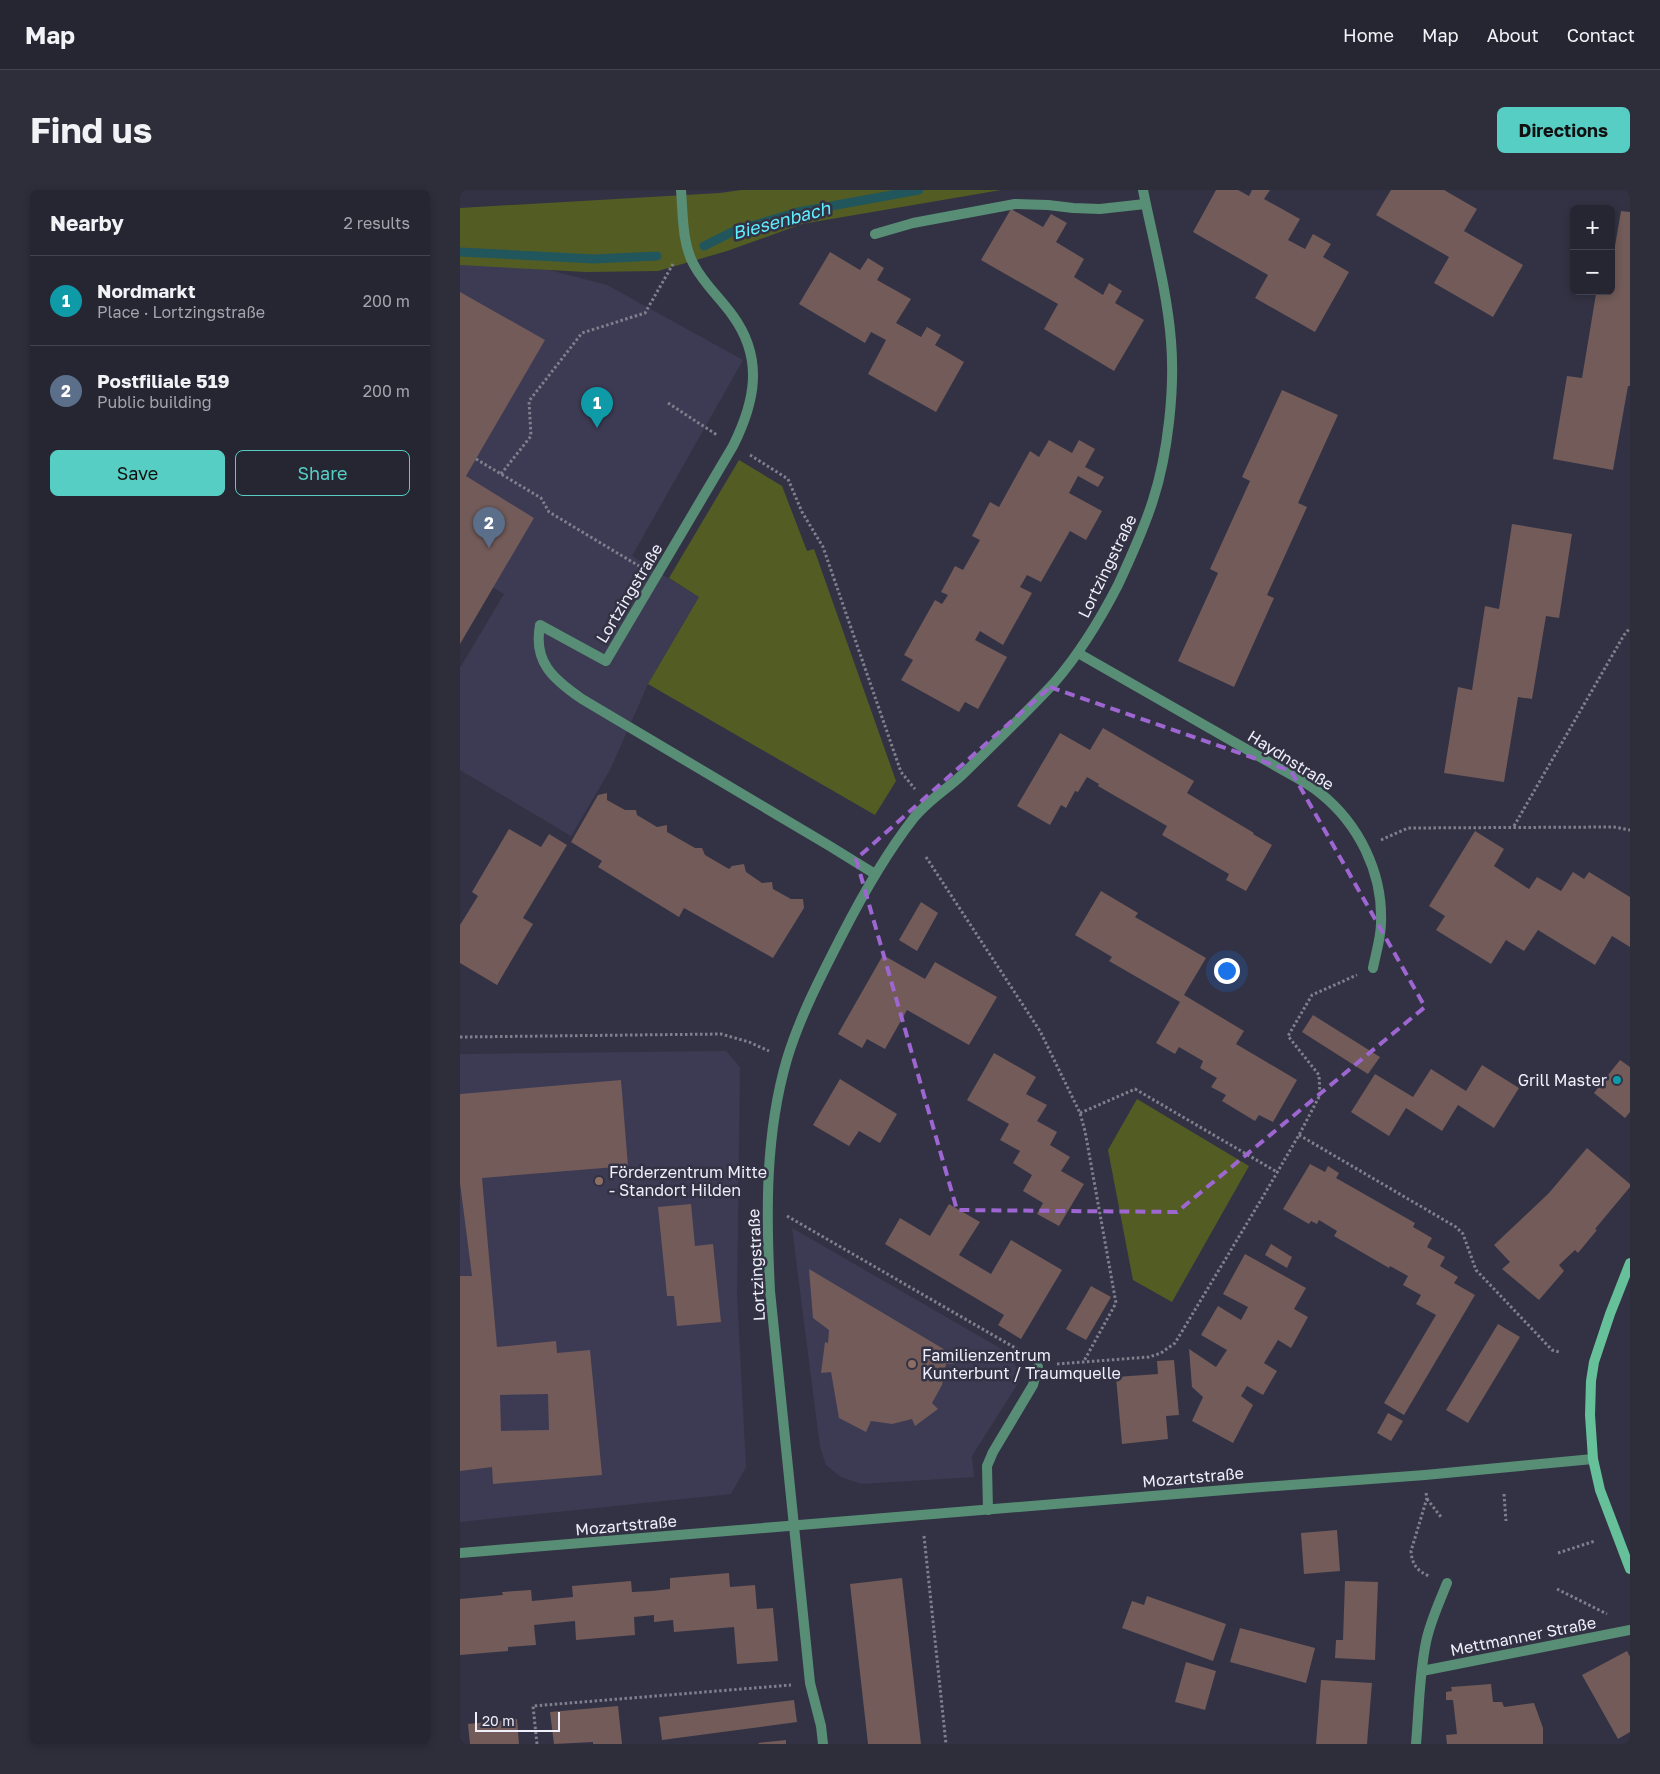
<!DOCTYPE html>
<html lang="en">
<head>
<meta charset="utf-8">
<style>
	body { margin:0; font-family:"Golos Text",sans-serif; background:#2e2e3b; color:#f1f3f6 }
	.controls { position:absolute; right:15px; top:15px; display:grid; overflow:hidden; border-radius:8px; box-shadow:0 2px 8px #0003 }
	.controls button { width:45px; height:45px; display:grid; place-items:center; padding:0; border:0; border-bottom:1px solid #42434e; background:#262633; color:#f1f3f6; font:25px sans-serif }
	.scale { position:absolute; left:15px; bottom:12px; width:85px; box-sizing:border-box; padding-left:5px; border:2px solid #efeffb; border-top:0; font-size:14px; line-height:18px; white-space:nowrap; color:#efeffb; -webkit-text-stroke:4px #333244; paint-order:stroke }
	.you { position:absolute; left:766px; top:780px; width:18px; height:18px; margin:-12px; border:4px solid #fff; border-radius:50%; background:#1a73e8; box-shadow:0 0 0 8px #1a73e833 }
	.badge { display:grid; place-items:center; width:32px; height:32px; border-radius:50%; background:#56cec4; color:#fff; font-size:16px; font-weight:700 }
	.pin { position:absolute; translate:-50% -41px; filter:drop-shadow(0 1px 2px #0008) }
	.pin::after { content:''; position:absolute; top:26px; width:18px; height:15px; background:inherit; clip-path:polygon(0 0,100% 0,50% 100%) }
	.list { margin:0; padding:0; list-style:none }
	h2 { display:flex; justify-content:space-between; align-items:center; height:65px; margin:0; padding:0 20px; font-size:21px }
	h2 small { font-size:16px; font-weight:400; color:#a4a5ac }
	.list li { display:grid; grid-template-columns:32px 1fr auto; gap:15px; align-items:center; box-sizing:border-box; height:90px; padding:0 20px; border-top:1px solid #42434e }
	.list b { display:block; font-size:19px; white-space:nowrap }
	.list p { margin:0; font-size:16px; white-space:nowrap; color:#a4a5ac }
	.list em { font-size:16px; font-style:normal; color:#a4a5ac }
	.actions { display:flex; gap:10px; padding:15px 20px }
	.actions a { flex:1; padding:11px 0; border:1px solid #56cec4; border-radius:8px; text-align:center; font-size:18px; color:#56cec4 }
	.actions .main { background:#56cec4; color:#111 }
	.map { position:relative; flex:none; width:1170px; height:1554px; overflow:hidden; border-radius:8px }
	header { display:flex; align-items:center; gap:30px; box-sizing:border-box; height:70px; padding:0 25px; background:#262633; border-bottom:1px solid #42434e }
	header strong { font-size:24px }
	nav { display:flex; gap:28px; margin-inline-start:auto; font-size:18px }
	.intro { display:flex; align-items:center; justify-content:space-between; box-sizing:border-box; height:120px; padding:0 30px }
	h1 { margin:0; font-size:35px }
	.button { padding:12px 22px; border-radius:8px; background:#56cec4; color:#111; font-size:18px; font-weight:700 }
	main { display:flex; gap:30px; padding:0 30px }
	aside { flex:1; background:#262633; border-radius:8px; box-shadow:0 2px 8px #0003 }
	.map>svg:first-child { display:block }
</style>
</head>
<body>
<header>
<strong>Map</strong>
<nav><a>Home</a><a>Map</a><a>About</a><a>Contact</a></nav>
</header>
<div class="intro"><h1>Find us</h1><a class="button">Directions</a></div>
<main>
<aside>
<h2>Nearby<small>2 results</small></h2>
<ul class="list">
<li><span class="badge" style="background:#0f9aa8">1</span><div><b>Nordmarkt</b><p>Place · Lortzingstraße</p></div><em>200 m</em></li>
<li><span class="badge" style="background:#5c6f8a">2</span><div><b>Postfiliale 519</b><p>Public building</p></div><em>200 m</em></li>
</ul>
<div class="actions"><a class="main">Save</a><a>Share</a></div>
</aside>
<div class="map">
<svg width="1170" height="1554" viewBox="0 0 1170 1554">
	<rect width="100%" height="100%" fill="#333244"/>
	<g fill="#3d3b53">
		<path d="M7,74l82,6 58,15 136,75 -111,196 67,41 -51,87 -38,86 -39,66 -111,-66v-102l44,-74 -44,-26v-303z"/>
		<path d="M266,861l14,16 -3,228 9,172 -15,27 -271,28v-468z"/>
		<path d="M332,1038l220,127 8,25 -48,76 2,21 -113,7 -20,-7 -15,-12 -6,-18z"/>
	</g>
	<g fill="#535d23">
		<path d="M281,0h260l-199,34 -75,27 -69,20 -72,1 -126,-7v-57l260,-15z"/>
		<path d="M279,270l43,26 25,65 7,-2 82,232 -21,34 -227,-131 51,-87 -30,-19z"/>
		<path d="M677,909l112,67 -77,136 -39,-22 -25,-130z"/>
	</g>
	<g fill="none" stroke-linecap="round" stroke-linejoin="round">
		<g stroke="#21565c" stroke-width="9">
			<path d="M244,56l30,-15 64,-19 121,-22"/>
			<path d="M0,62l134,7 63,-3"/>
		</g>
	</g>
	<g fill="#725b59" fill-rule="evenodd">
		<path d="M756,0h22l11,6 3,-6h18l-6,9 36,20 -12,21 17,9 8,-15 18,10 -8,13 26,15 -34,60 -60,-34 13,-23 -75,-43z"/>
		<path d="M931,0h53l33,19 -13,22 59,34 -30,52 -59,-34 15,-26 -73,-42z"/>
		<path d="M551,19l32,18 8,-13 16,9 -11,19 28,17 -10,18 29,18 6,-12 13,8 -7,12 29,17 -30,51 -70,-42 14,-25 -77,-44z"/>
		<path d="M1161,21l9,1v174h-2l-15,84 -60,-11 14,-83 15,2 14,-84 11,1 1,-4h3v-22z"/>
		<path d="M370,62l30,18 8,-12 16,10 -7,12 34,19 -15,24 25,14 6,-10 14,8 -6,10 29,17 -28,50 -68,-38 18,-34 -15,-8 -6,11 -66,-39z"/>
		<path d="M0,102l85,48 -79,136 68,42 -74,126z"/>
		<path d="M822,200l56,25 -40,88 9,4 -40,88 7,3 -40,89 -56,-26 40,-88 -8,-4 40,-88 -8,-4z"/>
		<path d="M589,250l23,13 7,-13 16,9 -10,18 19,10 -6,10 -20,-11 -9,17 33,18 -16,29 -16,-9 -29,51 -14,-7 -7,12 12,6 -29,52 -23,-14 -5,9 32,17 -29,52 -13,-7 -6,10 -58,-32 12,-20 -9,-5 31,-55 7,4 6,-9 -7,-3 14,-26 8,4 17,-30 -8,-4 18,-34 9,5 31,-56 9,6z"/>
		<path d="M1052,334l60,10 -13,84 -13,-2 -14,83 -14,-2 -14,85 -60,-9 14,-86 14,3 13,-84 14,3z"/>
		<path d="M643,538l91,53 -7,12 67,40 -1,1 19,11 -26,46 -20,-11 3,-6 -67,-39 5,-9 -69,-40 1,-2 -12,-7 -9,15 -3,-1 -9,17 -5,-3 -11,20 -33,-19 43,-73 30,17z"/>
		<path d="M147,603v7l18,10h11l1,5 20,12 10,-2v7l28,16h7l3,7 24,14 3,-3 12,-2 2,8 16,11 10,-1 1,7 18,10h12l1,9 -31,50 -89,-50 -5,9 -81,-50 4,-6 -31,-19 27,-47z"/>
		<path d="M49,639l32,18 8,-13 18,11 -44,73 10,6 -36,61 -37,-22v-38l18,-29 -6,-4z"/>
		<path d="M1015,641l29,18 -10,17 35,23 8,-12 24,14 12,-19 11,7 5,-7 41,25v50l-18,-11 -17,29 -57,-35 -14,21 -18,-11 -15,24 -55,-34 9,-14 -16,-10z"/>
		<path d="M641,701l37,22 -3,4 71,41 -22,37 60,36 -8,13 61,36 -24,42 -14,-7 -4,6 -33,-20 4,-6 -15,-8 6,-9 -17,-10 3,-7 -24,-14 -4,7 -19,-11 24,-41 -71,-41 3,-4 -37,-22z"/>
		<path d="M461,712l17,11 -21,38 -18,-11z"/>
		<path d="M423,765l42,24 10,-17 62,35 -28,48 -62,-35 -22,39 -18,-10 -5,9 -24,-14z"/>
		<path d="M853,825l67,42 -12,17 -66,-42z"/>
		<path d="M534,863l42,24 -10,17 21,11 -10,16 20,11 -7,13 20,12 -9,14 23,13 -25,42 -22,-12 6,-11 -20,-12 9,-16 -19,-12 7,-12 -20,-11 9,-16 -42,-24z"/>
		<path d="M1160,870l10,7v45l-5,6 -31,-25z"/>
		<path d="M1022,875l37,23 -25,40 -36,-23 -16,26 -36,-23 -17,28 -38,-24 24,-38 38,23 18,-28 35,22z"/>
		<path d="M380,889l57,35 -17,29 -21,-12 -10,15 -36,-21z"/>
		<path d="M161,890l7,86 -146,12 15,169 59,-6 1,12 33,-3 12,125 -109,9 -1,-17 -32,4v-195h12l-12,-93v-89zM88,1204l1,36 -48,1 -1,-36z"/>
		<path d="M1127,958l43,36v3l-35,42 2,1 -19,23 -3,-3 -16,15 5,6 -25,29 -37,-31 8,-7 -16,-17 55,-52z"/>
		<path d="M850,974l15,8 3,-6 11,7 -3,5 79,45 -2,4 19,11 -5,9 18,10 -5,9 18,11 -4,6 21,12 -71,120 -20,-12 52,-88 -20,-11 5,-9 -18,-10 5,-9 -18,-10 -1,2 -55,-32 3,-5 -18,-11 -2,4 -6,-3 -2,3 -26,-15z"/>
		<path d="M231,1014l4,42 18,-2 8,78 -44,4 -3,-30h-7l-9,-89z"/>
		<path d="M489,1014l31,18 -21,33 32,19 20,-34 51,30 -41,69 -23,-14 6,-10 -119,-71 15,-26 30,18z"/>
		<path d="M811,1054l21,13 -5,11 -22,-13z"/>
		<path d="M785,1064l61,34 -12,21 14,8 -17,31 -13,-8 -14,23 13,8 -14,24 -16,-9 -6,10 12,9 -20,38 -41,-22 11,-24 -11,-10 -3,-38 27,18 11,-17 -26,-15 17,-29 23,14 7,-13 -25,-13z"/>
		<path d="M349,1079l143,85 2,10h-8l-4,21 -10,18 6,6 -23,17 -3,-7 -20,5 -21,-3 -5,11 -27,-14 -8,-46 -10,1 4,-31 3,1 1,-13 -16,-12z"/>
		<path d="M631,1096l20,11 -25,43 -20,-11z"/>
		<path d="M1038,1134l22,13 -52,86 -22,-13z"/>
		<path d="M714,1170l5,55 -13,1 2,23 -46,5 -6,-67 42,-3 -1,-13z"/>
		<path d="M928,1223l15,8 -12,20 -14,-8z"/>
		<path d="M877,1340l3,41 -36,3 -3,-41z"/>
		<path d="M269,1383l1,14 25,-2 2,24 16,-1 5,53 -41,3 -3,-37 -60,5 -1,-12 -19,2v-7l-20,2 1,18 -59,5 -1,-19 -41,4 2,20 -28,2v4l-48,4v-56l43,-4 -1,-3 29,-2 1,11 41,-4 -1,-11 59,-5 1,11 20,-1 18,-2v-11z"/>
		<path d="M442,1388l19,166h-53l-18,-160z"/>
		<path d="M885,1391l33,1 -3,78 -40,-2 1,-18h7z"/>
		<path d="M687,1406l79,28 -13,37 -91,-33 10,-27 12,4z"/>
		<path d="M780,1438l75,20 -9,35 -76,-21z"/>
		<path d="M1167,1461l3,6v75l-12,7 -36,-64z"/>
		<path d="M726,1472l30,9 -11,39 -30,-8z"/>
		<path d="M861,1490l51,3 -5,61h-51z"/>
		<path d="M1031,1494l2,18h9l2,5 30,-4 9,25v16h-96l-1,-9 11,-1 -4,-34h-7v-8l6,-1 -1,-4z"/>
		<path d="M334,1510l3,22 -135,18 -3,-23z"/>
		<path d="M158,1516l4,38h-29v-2l-39,2 -4,-32z"/>
		<path d="M57,1529l2,25h-49l-2,-20z"/>
		<path d="M326,1550v4h-27l-1,-1z"/>
	</g>
	<g fill="none" stroke-linecap="round" stroke-linejoin="round">
		<g stroke="#7f7f8e" stroke-width="3" stroke-dasharray="2.5 2.5" stroke-linecap="butt">
			<path d="M208,213l49,32"/>
			<path d="M290,265l38,24 14,33 21,35 78,225 14,17"/>
			<path d="M16,269l65,39 8,14 90,54"/>
			<path d="M41,284l30,-38 -2,-35 53,-68 63,-20 28,-49"/>
			<path d="M1054,636l110,-191 6,-7"/>
			<path d="M921,650l27,-12 206,-1 16,3"/>
			<path d="M466,667l114,174 40,82 5,18 31,172 -32,58"/>
			<path d="M0,847l261,-3 28,8 20,9"/>
			<path d="M620,923l55,-24 142,83"/>
			<path d="M839,945l157,92 7,7 13,36 76,80 7,2"/>
			<path d="M327,1026l230,133 6,5"/>
			<path d="M597,1174l92,-7 12,-4 14,-10 86,-143 38,-65 21,-40 -1,-20 -31,-39 24,-41 45,-20"/>
			<path d="M966,1303l1,5 -16,53c1,13 6,20 18,25"/>
			<path d="M1044,1304l2,27"/>
			<path d="M967,1309l14,18"/>
			<path d="M464,1346l22,208"/>
			<path d="M1098,1363l37,-12"/>
			<path d="M1097,1399l50,25"/>
			<path d="M77,1554l-4,-38 258,-21"/>
		</g>
		<g stroke="#588e75" stroke-width="10">
			<path d="M415,44l38,-11 102,-19 33,1 25,3 27,1 45,-5"/>
			<path d="M528,1320l-1,-44 6,-14 40,-67 5,-18"/>
		</g>
		<g stroke="#588e75" stroke-width="10">
			<path d="M221,0c2,24 1,54 13,75 10,19 27,34 39,51 31,43 22,86 0,130l-127,215 -66,-36c-7,37 13,54 42,74l246,146 47,29"/>
			<path d="M618,463l210,120c11,6 22,12 32,20 39,31 63,80 61,130 0,14 -5,30 -8,45"/>
			<path d="M0,1363l789,-65 176,-13 168,-16"/>
			<path d="M962,1481l208,-41"/>
			<path d="M363,1554l-2,-18 -11,-43 -40,-392c-4,-78 -5,-157 17,-232 13,-43 35,-85 55,-124 21,-41 43,-80 71,-116 14,-18 33,-29 50,-45 31,-30 62,-60 91,-91 26,-30 46,-63 64,-98 13,-28 26,-56 35,-85 15,-46 22,-112 18,-159 -4,-51 -18,-101 -28,-151"/>
			<path d="M956,1554c3,-34 3,-68 10,-102 4,-20 13,-39 21,-59"/>
		</g>
		<path stroke="#66c099" stroke-width="10" d="M1170,1073l-20,51 -16,48 -3,19 -1,34 3,44 7,31 30,79"/>
	</g>
	<path fill="none" stroke="#9e66d1" stroke-width="4" stroke-dasharray="10 6" stroke-linejoin="round" d="M590,497l241,84 134,236 -248,205 -220,-2 -101,-351z"/>
	<circle fill="#0f9aa8" stroke="#333244" stroke-width="2" cx="1157" cy="890" r="5"/>
	<g fill="#8d6e63" stroke="#333244" stroke-width="2">
		<circle cx="139" cy="991" r="5"/>
		<circle cx="452" cy="1174" r="5"/>
	</g>
	<g text-anchor="middle" dominant-baseline="central" stroke-width="5" stroke-linejoin="round" paint-order="stroke">
		<g font-size="16" fill="#efeffb" stroke="#333244">
			<text transform="translate(647 376) rotate(-64)">Lortzingstraße</text>
			<text transform="translate(169 403) rotate(-59)">Lortzingstraße</text>
			<text transform="translate(831 570) rotate(32)">Haydnstraße</text>
			<text transform="translate(296 1075) rotate(-93)">Lortzingstraße</text>
			<text transform="translate(733 1287) rotate(-5)">Mozartstraße</text>
			<text transform="translate(166 1335) rotate(-5)">Mozartstraße</text>
			<text transform="translate(1063 1446) rotate(-11)">Mettmanner Straße</text>
		</g>
		<g font-size="16" fill="#efeffb" stroke="#333244" text-anchor="start">
			<text x="1147" y="890" text-anchor="end">Grill Master</text>
			<text x="149" y="982">Förderzentrum Mitte<tspan x="149" dy="18">- Standort Hilden</tspan></text>
			<text x="462" y="1165">Familienzentrum<tspan x="462" dy="18">Kunterbunt / Traumquelle</tspan></text>
		</g>
		<g font-size="18" font-style="italic" fill="#5fefff" stroke="#333244">
			<text transform="translate(321 30) rotate(-15)">Biesenbach</text>
		</g>
	</g>
</svg>
<div class="controls">
<button>+</button>
<button>−</button>
</div>
<div class="scale">20 m</div>
<div class="you"></div>
<div class="pin badge" style="left:137px;top:238px;background:#0f9aa8">1</div>
<div class="pin badge" style="left:29px;top:358px;background:#5c6f8a">2</div>
</div>
</main>
</body>
</html>
